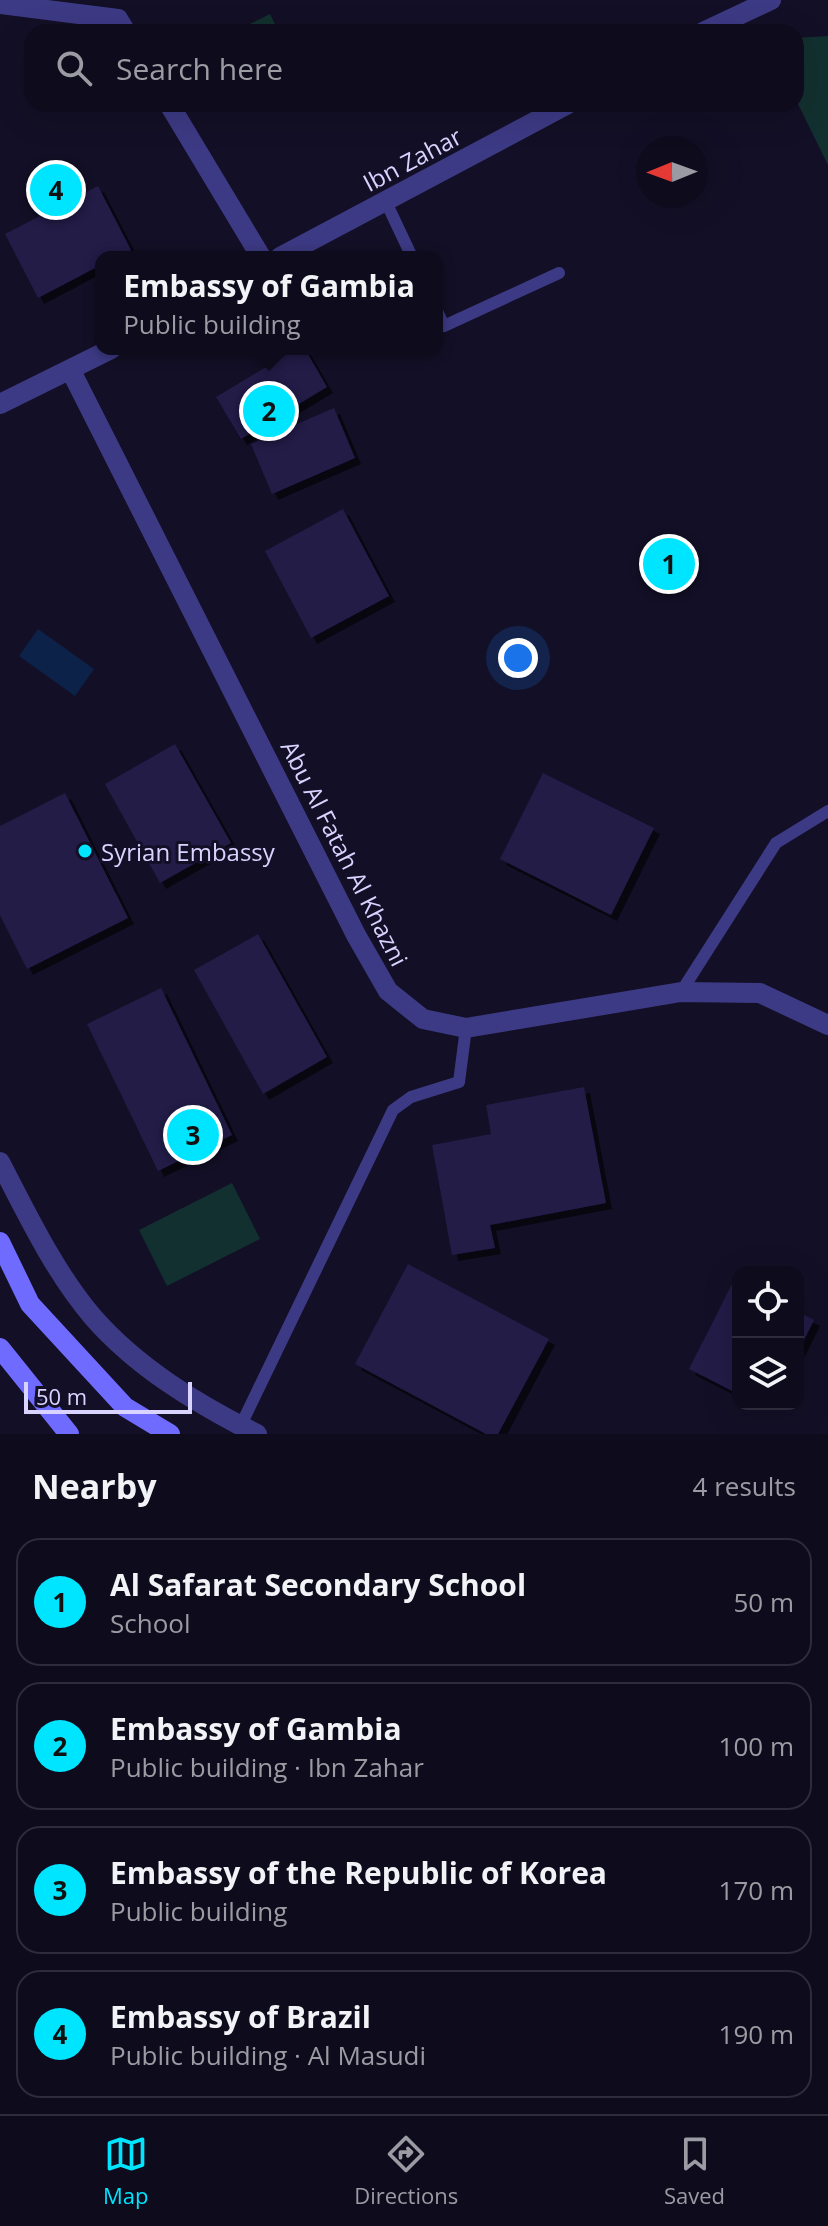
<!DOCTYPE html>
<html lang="en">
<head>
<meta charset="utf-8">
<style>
	body { margin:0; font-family:"Open Sans",sans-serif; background:#1c1929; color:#f1f3f6 }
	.controls { position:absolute; right:24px; bottom:24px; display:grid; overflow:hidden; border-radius:16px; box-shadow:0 8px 32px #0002 }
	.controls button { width:72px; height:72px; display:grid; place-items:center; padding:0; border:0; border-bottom:2px solid #2e2b3b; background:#0e0b1c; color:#f1f3f6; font:40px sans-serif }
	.compass { position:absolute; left:636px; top:136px; width:72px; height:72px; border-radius:50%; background:#0e0b1c; box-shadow:0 8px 32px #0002; rotate:269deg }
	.scale { position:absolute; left:24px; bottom:20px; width:168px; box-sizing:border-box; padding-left:8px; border:4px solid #d9d4ff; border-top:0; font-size:22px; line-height:28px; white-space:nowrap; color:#d9d4ff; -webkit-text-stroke:6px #130f26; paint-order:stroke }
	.you { position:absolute; left:518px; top:658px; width:28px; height:28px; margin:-20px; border:6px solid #fff; border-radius:50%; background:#1a73e8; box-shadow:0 0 0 12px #1a73e833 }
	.badge { display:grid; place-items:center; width:52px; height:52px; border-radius:50%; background:#00e5ff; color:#111; font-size:26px; font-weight:700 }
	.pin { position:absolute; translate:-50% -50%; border:4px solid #fff; box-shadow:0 2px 8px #0006 }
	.popup { position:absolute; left:95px; top:251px; width:348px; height:104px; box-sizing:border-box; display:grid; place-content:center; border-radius:16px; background:#0e0b1c; filter:drop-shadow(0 2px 6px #0005); font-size:26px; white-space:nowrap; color:#9b9ba3 }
	.popup b { font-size:30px; color:#f1f3f6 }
	.popup::after { content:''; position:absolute; left:50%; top:100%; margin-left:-16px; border:16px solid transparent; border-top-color:#0e0b1c }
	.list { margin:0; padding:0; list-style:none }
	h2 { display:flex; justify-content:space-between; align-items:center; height:104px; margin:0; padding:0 32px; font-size:34px }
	h2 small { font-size:26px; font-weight:400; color:#9b9ba3 }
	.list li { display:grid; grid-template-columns:52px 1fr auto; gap:24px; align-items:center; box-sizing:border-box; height:128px; margin:0 16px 16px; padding:0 16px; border:2px solid #2e2b3b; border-radius:24px }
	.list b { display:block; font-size:30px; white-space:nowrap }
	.list p { margin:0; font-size:26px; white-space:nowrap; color:#9b9ba3 }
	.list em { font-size:26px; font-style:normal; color:#9b9ba3 }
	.icon { flex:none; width:44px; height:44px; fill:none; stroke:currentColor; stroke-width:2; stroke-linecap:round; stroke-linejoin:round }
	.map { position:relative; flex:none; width:828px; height:1434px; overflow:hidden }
	.search { position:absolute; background:#0e0b1c; box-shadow:0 8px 32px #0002; left:24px; right:24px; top:24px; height:88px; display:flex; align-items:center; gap:20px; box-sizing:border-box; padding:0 28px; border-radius:24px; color:#9b9ba3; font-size:30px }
	.sheet { height:680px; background:#0e0b1c }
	nav { display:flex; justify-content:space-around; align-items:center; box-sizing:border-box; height:112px; border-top:2px solid #2e2b3b; background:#0e0b1c; font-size:22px; color:#9b9ba3 }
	nav a { display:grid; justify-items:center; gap:4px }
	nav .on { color:#00e5ff }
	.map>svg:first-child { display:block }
</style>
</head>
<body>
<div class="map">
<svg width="828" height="1434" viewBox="0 0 828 1434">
	<defs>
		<filter id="shadow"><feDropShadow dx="6" dy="6" stdDeviation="0" flood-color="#0009"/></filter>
	</defs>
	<rect width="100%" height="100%" fill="#130f26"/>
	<g fill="#12302f">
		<path d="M270,14l9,18h-45z"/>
		<path d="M828,36v129l-32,-65v-62z"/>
		<path d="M232,1183l28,56 -93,47 -28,-56z"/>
	</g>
	<path fill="#0c2248" d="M38,629l56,40 -19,27 -56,-40z"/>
	<g fill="#241b47" filter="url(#shadow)">
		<path d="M98,186l33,64 -15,7h-15v8l-63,33 -33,-64z"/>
		<path d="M296,349h9l22,38 -86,52 -25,-42z"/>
		<path d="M334,408l21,50 -83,36 -21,-50z"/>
		<path d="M343,509l46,87 -78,42 -46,-87z"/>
		<path d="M175,744l56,99 -71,40 -55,-99z"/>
		<path d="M543,773l111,55 -43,87 -111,-56z"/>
		<path d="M65,793l63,125 -101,51 -27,-54v-89z"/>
		<path d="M258,934l69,123 -64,37 -69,-124z"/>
		<path d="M161,988l71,147 -74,36 -71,-147z"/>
		<path d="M584,1087l22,116 -116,22 5,23 -43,7 -20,-110 59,-11 -5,-29z"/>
		<path d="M408,1264l141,75 -51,95h-12l-131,-70z"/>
		<path d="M734,1280l4,2v112l-49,-25z"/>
		<path d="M798,1312l16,8 -16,32z"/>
	</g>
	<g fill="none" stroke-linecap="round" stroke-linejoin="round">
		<g stroke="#3d3a85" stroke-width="12">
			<path d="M386,202l26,55"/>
			<path d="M437,311l7,15 115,-53"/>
			<path d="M681,992l95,-149 52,-32"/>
			<path d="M241,1425l152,-315 18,-13 48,-15 7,-54"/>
		</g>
		<g stroke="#3d3a85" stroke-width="20">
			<path d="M0,4l118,15 8,13"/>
			<path d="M703,32l68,-32"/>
			<path d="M169,104l92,153"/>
			<path d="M280,257l288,-153"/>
			<path d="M71,371l285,564 32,56 35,28 43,9 215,-36 79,1 68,32"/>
			<path d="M0,404l111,-55"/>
			<path d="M0,1162c27,52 54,109 92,154 44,51 105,88 165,118"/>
		</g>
		<g stroke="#6f6bff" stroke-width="20">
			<path d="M0,1242l30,62 95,103 45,27"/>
			<path d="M0,1348l69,86"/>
		</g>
	</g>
	<circle fill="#00e5ff" stroke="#130f26" stroke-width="3" cx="85" cy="851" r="8"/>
	<g text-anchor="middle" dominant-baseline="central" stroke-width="6" stroke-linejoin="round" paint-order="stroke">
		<g font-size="24" fill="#d9d4ff" stroke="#130f26">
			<text transform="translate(412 159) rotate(-28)">Ibn Zahar</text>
			<text transform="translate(345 853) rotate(63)">Abu Al Fatah Al Khazni</text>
		</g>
		<g font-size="24" fill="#d9d4ff" stroke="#130f26" text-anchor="start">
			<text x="101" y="851">Syrian Embassy</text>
		</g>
	</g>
</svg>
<div class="controls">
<button><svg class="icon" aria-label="locate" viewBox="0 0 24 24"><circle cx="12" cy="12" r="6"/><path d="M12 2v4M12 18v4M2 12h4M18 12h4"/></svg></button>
<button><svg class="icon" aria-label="layers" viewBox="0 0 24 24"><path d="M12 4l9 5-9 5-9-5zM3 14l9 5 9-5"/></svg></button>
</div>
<svg class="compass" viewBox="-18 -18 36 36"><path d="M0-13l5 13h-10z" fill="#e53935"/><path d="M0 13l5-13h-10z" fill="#9b9ba3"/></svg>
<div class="scale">50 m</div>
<div class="you"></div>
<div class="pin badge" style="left:669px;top:564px">1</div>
<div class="pin badge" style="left:269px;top:411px">2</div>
<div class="popup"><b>Embassy of Gambia</b>Public building</div>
<div class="pin badge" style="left:193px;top:1135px">3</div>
<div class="pin badge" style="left:56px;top:190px">4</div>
<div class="search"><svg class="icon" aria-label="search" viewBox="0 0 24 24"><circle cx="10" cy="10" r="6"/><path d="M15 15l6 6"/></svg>Search here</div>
</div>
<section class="sheet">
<h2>Nearby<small>4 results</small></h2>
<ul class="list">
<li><span class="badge">1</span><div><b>Al Safarat Secondary School</b><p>School</p></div><em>50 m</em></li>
<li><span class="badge">2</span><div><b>Embassy of Gambia</b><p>Public building · Ibn Zahar</p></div><em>100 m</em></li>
<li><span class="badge">3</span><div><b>Embassy of the Republic of Korea</b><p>Public building</p></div><em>170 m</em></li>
<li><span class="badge">4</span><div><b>Embassy of Brazil</b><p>Public building · Al Masudi</p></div><em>190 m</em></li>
</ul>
</section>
<nav>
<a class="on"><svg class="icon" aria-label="map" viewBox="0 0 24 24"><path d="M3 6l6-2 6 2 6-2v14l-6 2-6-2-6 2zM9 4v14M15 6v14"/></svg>Map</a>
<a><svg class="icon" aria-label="directions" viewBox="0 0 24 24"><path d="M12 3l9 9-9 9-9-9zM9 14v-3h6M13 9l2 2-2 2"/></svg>Directions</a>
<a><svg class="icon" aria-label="saved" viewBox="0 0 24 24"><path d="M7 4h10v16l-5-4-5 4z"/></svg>Saved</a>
</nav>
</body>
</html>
